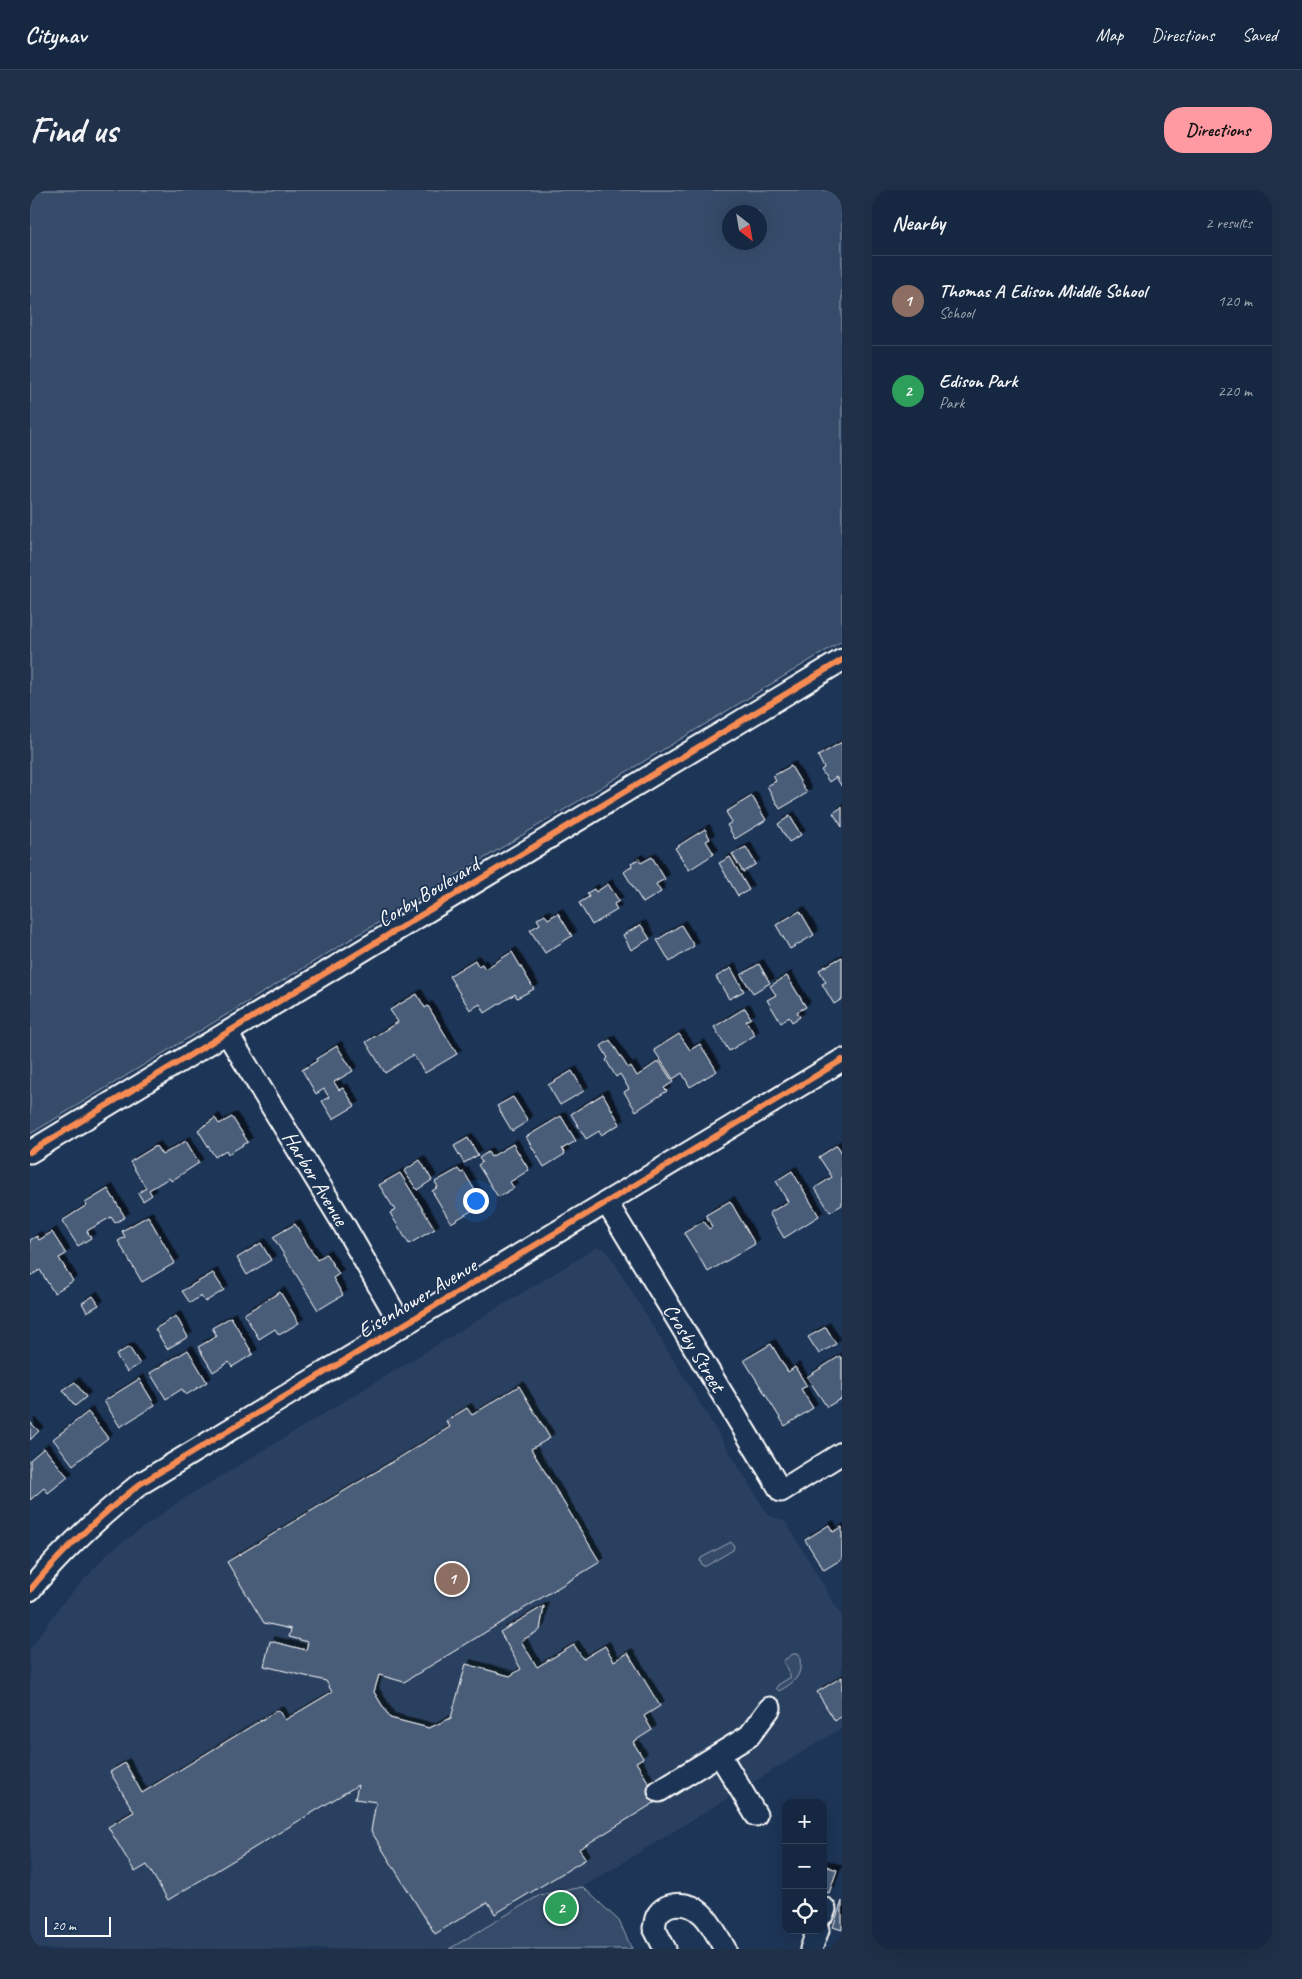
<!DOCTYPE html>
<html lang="en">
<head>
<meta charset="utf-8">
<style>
	body { margin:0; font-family:Caveat,sans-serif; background:#1f3048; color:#f1f3f6 }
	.controls { position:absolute; right:15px; bottom:15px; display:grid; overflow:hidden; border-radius:10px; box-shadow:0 5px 20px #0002 }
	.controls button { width:45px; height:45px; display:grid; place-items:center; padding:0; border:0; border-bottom:1px solid #35445a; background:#162841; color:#f1f3f6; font:25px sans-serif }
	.compass { position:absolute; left:692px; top:15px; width:45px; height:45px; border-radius:50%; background:#162841; box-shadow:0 5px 20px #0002; rotate:149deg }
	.scale { position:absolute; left:15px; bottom:12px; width:66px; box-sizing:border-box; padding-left:5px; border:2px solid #fff; border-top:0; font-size:14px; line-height:18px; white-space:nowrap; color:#fff; -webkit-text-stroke:4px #1d3557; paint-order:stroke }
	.you { position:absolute; left:445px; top:1010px; width:18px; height:18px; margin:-12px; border:4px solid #fff; border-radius:50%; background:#1a73e8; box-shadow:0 0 0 8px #1a73e833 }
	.badge { display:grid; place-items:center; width:32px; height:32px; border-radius:50%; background:#ff9aa2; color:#fff; font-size:16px; font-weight:700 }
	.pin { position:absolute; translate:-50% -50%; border:2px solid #fff; box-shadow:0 1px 5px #0006 }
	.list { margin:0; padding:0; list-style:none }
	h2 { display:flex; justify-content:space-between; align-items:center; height:65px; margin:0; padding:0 20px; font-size:21px }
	h2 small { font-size:16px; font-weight:400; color:#9ea6b1 }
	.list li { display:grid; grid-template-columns:32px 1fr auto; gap:15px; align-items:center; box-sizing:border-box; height:90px; padding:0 20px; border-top:1px solid #35445a }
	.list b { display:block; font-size:19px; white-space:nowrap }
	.list p { margin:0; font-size:16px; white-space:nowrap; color:#9ea6b1 }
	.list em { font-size:16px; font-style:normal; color:#9ea6b1 }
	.icon { flex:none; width:28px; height:28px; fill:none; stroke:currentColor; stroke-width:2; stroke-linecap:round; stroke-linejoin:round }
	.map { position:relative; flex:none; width:812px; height:1759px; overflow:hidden; border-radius:20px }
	header { display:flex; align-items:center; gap:30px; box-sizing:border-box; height:70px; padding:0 25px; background:#162841; border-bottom:1px solid #35445a }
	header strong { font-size:24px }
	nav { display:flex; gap:28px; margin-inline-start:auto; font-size:18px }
	.intro { display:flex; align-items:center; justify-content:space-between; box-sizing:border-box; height:120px; padding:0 30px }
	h1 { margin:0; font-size:35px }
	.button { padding:12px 22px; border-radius:20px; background:#ff9aa2; color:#111; font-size:18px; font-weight:700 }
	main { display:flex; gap:30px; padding:0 30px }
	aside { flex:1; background:#162841; border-radius:20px; box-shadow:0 5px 20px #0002 }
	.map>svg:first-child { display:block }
</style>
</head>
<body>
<header>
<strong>Citynav</strong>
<nav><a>Map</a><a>Directions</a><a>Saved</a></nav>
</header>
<div class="intro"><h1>Find us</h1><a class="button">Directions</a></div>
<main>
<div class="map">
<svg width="812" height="1759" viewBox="0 0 812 1759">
	<defs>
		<filter id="shadow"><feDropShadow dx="4.5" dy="-4.5" stdDeviation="0" flood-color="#0009"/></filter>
	</defs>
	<rect width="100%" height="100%" fill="#1d3557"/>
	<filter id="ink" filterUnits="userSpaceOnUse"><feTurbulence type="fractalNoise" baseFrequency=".02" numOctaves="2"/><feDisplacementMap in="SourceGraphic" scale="10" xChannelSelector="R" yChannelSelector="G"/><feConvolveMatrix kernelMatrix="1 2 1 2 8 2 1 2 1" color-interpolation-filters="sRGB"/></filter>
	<g filter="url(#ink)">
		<path fill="#2a4161" d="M566,1058h7l6,6 159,261 18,7 56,95v111l-259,159 -43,8 -91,54h-419v-300l30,-43 49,-54 71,-51z"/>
		<g fill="#364b69" stroke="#9aa5b4" fill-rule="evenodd">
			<path d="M0,0h812v451l-812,493zM699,22h30v30h-30z"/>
			<path d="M701,1352l3,4 -1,4 -27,16h-3l-3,-5 1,-3z"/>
			<path d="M763,1464h6c5,21 -4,28 -20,37l-3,-3 2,-3 13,-8 -8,-16z"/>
			<path d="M553,1697l36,34 13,28h-183l91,-54z"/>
		</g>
		<g fill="#4a5d79" stroke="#fff" filter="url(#shadow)">
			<path d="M812,552v45l-6,-10 -7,5 -8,-12 3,-2 -6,-12z"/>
			<path d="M761,576l16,27 -27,16 -13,-23 9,-5 -3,-5z"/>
			<path d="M722,606l14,24 -31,19 -8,-14 5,-3 -6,-10z"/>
			<path d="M812,617v20l-9,-14z"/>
			<path d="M760,626l11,19 -12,7 -11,-18z"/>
			<path d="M675,639l5,10 -4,2 8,13 -25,16 -14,-22z"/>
			<path d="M716,657l10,17 -13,8 -11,-18z"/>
			<path d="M622,667l13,22 -9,5 5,8 -18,11 -19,-31 8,-6 -1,-3 8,-4 2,4z"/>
			<path d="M700,667l19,33 -11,6 -19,-33z"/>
			<path d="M578,694l11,17 -5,3 3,6 -25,15 -13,-22 10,-6 -2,-4 7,-4 2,3z"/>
			<path d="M770,721l14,24 -24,14 -14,-24z"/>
			<path d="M528,723l14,23 -27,17 -15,-23 10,-6 -3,-5 8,-4 3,4z"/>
			<path d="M611,735l9,14 -19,11 -8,-15z"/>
			<path d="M651,735l13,21 -24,16 -13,-22z"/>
			<path d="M482,762l22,37 -17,9 -2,-4 -30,19 -5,-9 -10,6 -21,-34 26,-16 3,6 4,-2 3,5z"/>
			<path d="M812,767v42l-8,5 -12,-20 4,-2 -7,-12z"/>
			<path d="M729,774l11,19 -17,10 -12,-18z"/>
			<path d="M701,778l13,23 -15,8 -13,-22z"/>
			<path d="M757,786l19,31 -9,5 3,5 -8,5 -3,-5 -8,6 -14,-23 9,-5 -6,-9z"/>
			<path d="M387,804l8,14 3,-2 29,48 -32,19 -12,-18 -28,18 -19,-31 32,-20 -8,-12z"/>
			<path d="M715,818l6,10 -5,3 9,14 -26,16 -15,-24z"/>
			<path d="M649,844l11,16 10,-6 17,27 -27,16 -8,-14 -9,6 -19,-29z"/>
			<path d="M580,850l18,28 3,-2 6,10 22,-15 14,21 -9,6 3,3 -31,20 -12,-19 5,-3 -9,-15 -4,3 -10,-17 2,-2 -7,-12z"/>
			<path d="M307,856l16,25 -19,11 5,8 4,-2 12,18 -22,13 -11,-18 7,-4 -5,-8 -8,5 -14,-24 15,-9 -1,-2z"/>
			<path d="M542,881l12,20 -24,14 -12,-20z"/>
			<path d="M573,904l17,30 -19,11 -2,-4 -13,8 -15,-25z"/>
			<path d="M483,907l15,24 -16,10 -15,-25z"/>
			<path d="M531,926l15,25 -14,8 3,5 -21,13 -18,-30z"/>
			<path d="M202,927l16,25 -20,12 -2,-4 -11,7 -17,-27 17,-12 4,6z"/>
			<path d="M438,948l10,17 -14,8 -10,-17z"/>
			<path d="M156,951l13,22 -28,18 -2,-3 -20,12 3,5 -9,6 -5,-8 8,-5 -16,-26 26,-16 6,9z"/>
			<path d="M483,954l16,26 -19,12 4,6 -16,9 -20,-32 4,-3 -3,-4 9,-6 3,5z"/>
			<path d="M807,955l5,8v52l-12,7 -15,-24 17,-11 -13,-20z"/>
			<path d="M390,970l12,20 -15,10 -13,-19z"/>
			<path d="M428,979l3,4 3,-1 19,32 -32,19 -19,-32 6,-4 -3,-5z"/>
			<path d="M762,981l27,45 -35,22 -15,-25 19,-11 -12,-21z"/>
			<path d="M370,983l35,56 -26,15 -19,-31 5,-3 -16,-25z"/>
			<path d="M78,999l17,28 -10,6 -4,-6 -24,14 4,7 -13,8 -16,-25 25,-16 -2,-2z"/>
			<path d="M700,1011l25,43 -47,28 -24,-39 20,-12 5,8 3,-2 -6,-12z"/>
			<path d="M118,1026l27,47 -33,19 -24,-41 7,-4 -3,-6z"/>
			<path d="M265,1034l22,36 9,-6 13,20 -6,4 10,17 -25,15 -45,-73z"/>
			<path d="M22,1042l14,22 -7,4 14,23 -19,12 -14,-23 -10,6v-36l7,-4 2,4z"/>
			<path d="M231,1053l10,17 -24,15 -10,-17z"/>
			<path d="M183,1083l11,17 -19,12 -4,-6 -11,7 -8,-12z"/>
			<path d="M250,1102l19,31 -20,12 -4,-6 -16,10 -15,-25z"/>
			<path d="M63,1106l6,9 -12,7 -5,-9z"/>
			<path d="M146,1126l12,21 -21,12 -12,-20z"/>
			<path d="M201,1127l22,37 -21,13 -3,-5 -16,10 -15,-25 19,-11 -5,-8z"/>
			<path d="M796,1137l10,17 -17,10 -11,-17z"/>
			<path d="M741,1154l17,28 7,-5 12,19 -6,3 12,19 -28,18 -41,-66z"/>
			<path d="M99,1157l11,17 -13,8 -11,-17z"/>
			<path d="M158,1160l19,32 -21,13 -4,-6 -16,10 -16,-26z"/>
			<path d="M810,1166l2,4v38l-15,9 -20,-30z"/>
			<path d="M109,1189l16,26 -35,22 -16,-26z"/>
			<path d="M45,1192l11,15 -11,9 -12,-16z"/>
			<path d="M489,1196l31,52 -19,11 69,113 -196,120 -25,-7 -5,17 16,26 39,10 22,-10 15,-54 44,12 11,-7 -21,-37 44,-26 -4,24 -19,11 16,26 37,-22 9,14 22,-13 9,15 14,-8 32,53 -16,10 8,14 -19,12 10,16 -7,4 23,38 -80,49 7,10 -91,55 -7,-12 -53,32 -64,-103 5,-29 -21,-3 3,-14 -190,115 -21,-35 -12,7 -27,-45 26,-15 -24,-40 15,-9 17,30 136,-83 7,10 47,-28 -6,-11 -62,-15 6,-25 36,9 2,-8 -19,-5 2,-8 -27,-6 -37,-61 223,-135 -4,-6 21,-13 5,7z"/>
			<path d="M58,1222l20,26 -35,27 -20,-26z"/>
			<path d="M0,1232l9,9 -9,9z"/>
			<path d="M14,1258l24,29 -20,16 -4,-5 -14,12v-40z"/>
			<path d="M799,1335l4,7 9,-5v32l-18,11 -19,-30z"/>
			<path d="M812,1487v39l-7,5 -18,-29z"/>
			<path d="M793,1675l14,5 -8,23 -6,-2z"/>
			<path d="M812,1711v29l-9,-3z"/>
		</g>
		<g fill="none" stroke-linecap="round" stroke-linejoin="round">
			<defs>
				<g id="minor">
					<path id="s1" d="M197,843l117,192 58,101"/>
					<path d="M0,962l812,-492"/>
					<path id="s2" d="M577,1013l174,288 61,-38"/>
					<path d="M0,1400c32,-40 70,-74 110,-106l702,-424"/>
					<path d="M690,1565l36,60"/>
					<path d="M629,1601l90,-55 21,-28"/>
					<path d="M793,1724l2,-5"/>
					<path d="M635,1759l-11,-21c1,-3 1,-9 3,-12 9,-16 32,-14 44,-3 9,7 18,26 24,36"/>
					<path d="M781,1759l7,-19"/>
				</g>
			</defs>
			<use href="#minor" stroke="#fff" stroke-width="25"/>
			<use href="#minor" stroke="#1d3557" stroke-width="21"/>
			<defs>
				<g id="cycleway">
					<path d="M0,962l812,-492"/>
					<path d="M0,1400c32,-40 70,-74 110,-106l702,-424"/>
				</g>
			</defs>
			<use href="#cycleway" stroke="#1d3557" stroke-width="9"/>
			<use href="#cycleway" stroke="#f68b52" stroke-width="6"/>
		</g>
	</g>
	<g text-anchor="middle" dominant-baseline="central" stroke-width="4" stroke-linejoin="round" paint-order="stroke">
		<g font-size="21" fill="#fff" stroke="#1d3557">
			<text transform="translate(398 702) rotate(-31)">Corby Boulevard</text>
			<text stroke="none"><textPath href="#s1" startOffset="170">Harbor Avenue</textPath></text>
			<text transform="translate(387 1108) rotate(-31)">Eisenhower Avenue</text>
			<text stroke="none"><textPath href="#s2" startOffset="169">Crosby Street</textPath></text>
		</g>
	</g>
</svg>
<div class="controls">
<button>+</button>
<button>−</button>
<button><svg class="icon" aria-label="locate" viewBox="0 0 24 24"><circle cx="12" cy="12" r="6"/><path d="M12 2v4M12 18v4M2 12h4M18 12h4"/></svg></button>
</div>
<svg class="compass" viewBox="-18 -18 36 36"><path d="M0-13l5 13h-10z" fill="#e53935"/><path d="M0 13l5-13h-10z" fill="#9ea6b1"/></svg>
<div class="scale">20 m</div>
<div class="you"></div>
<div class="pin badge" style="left:422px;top:1389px;background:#8d6e63">1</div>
<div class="pin badge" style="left:531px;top:1718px;background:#2e9e5b">2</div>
</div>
<aside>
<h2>Nearby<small>2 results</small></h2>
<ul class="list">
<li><span class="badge" style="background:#8d6e63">1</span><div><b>Thomas A Edison Middle School</b><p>School</p></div><em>120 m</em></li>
<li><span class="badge" style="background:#2e9e5b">2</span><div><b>Edison Park</b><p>Park</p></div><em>220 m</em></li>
</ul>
</aside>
</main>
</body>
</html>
